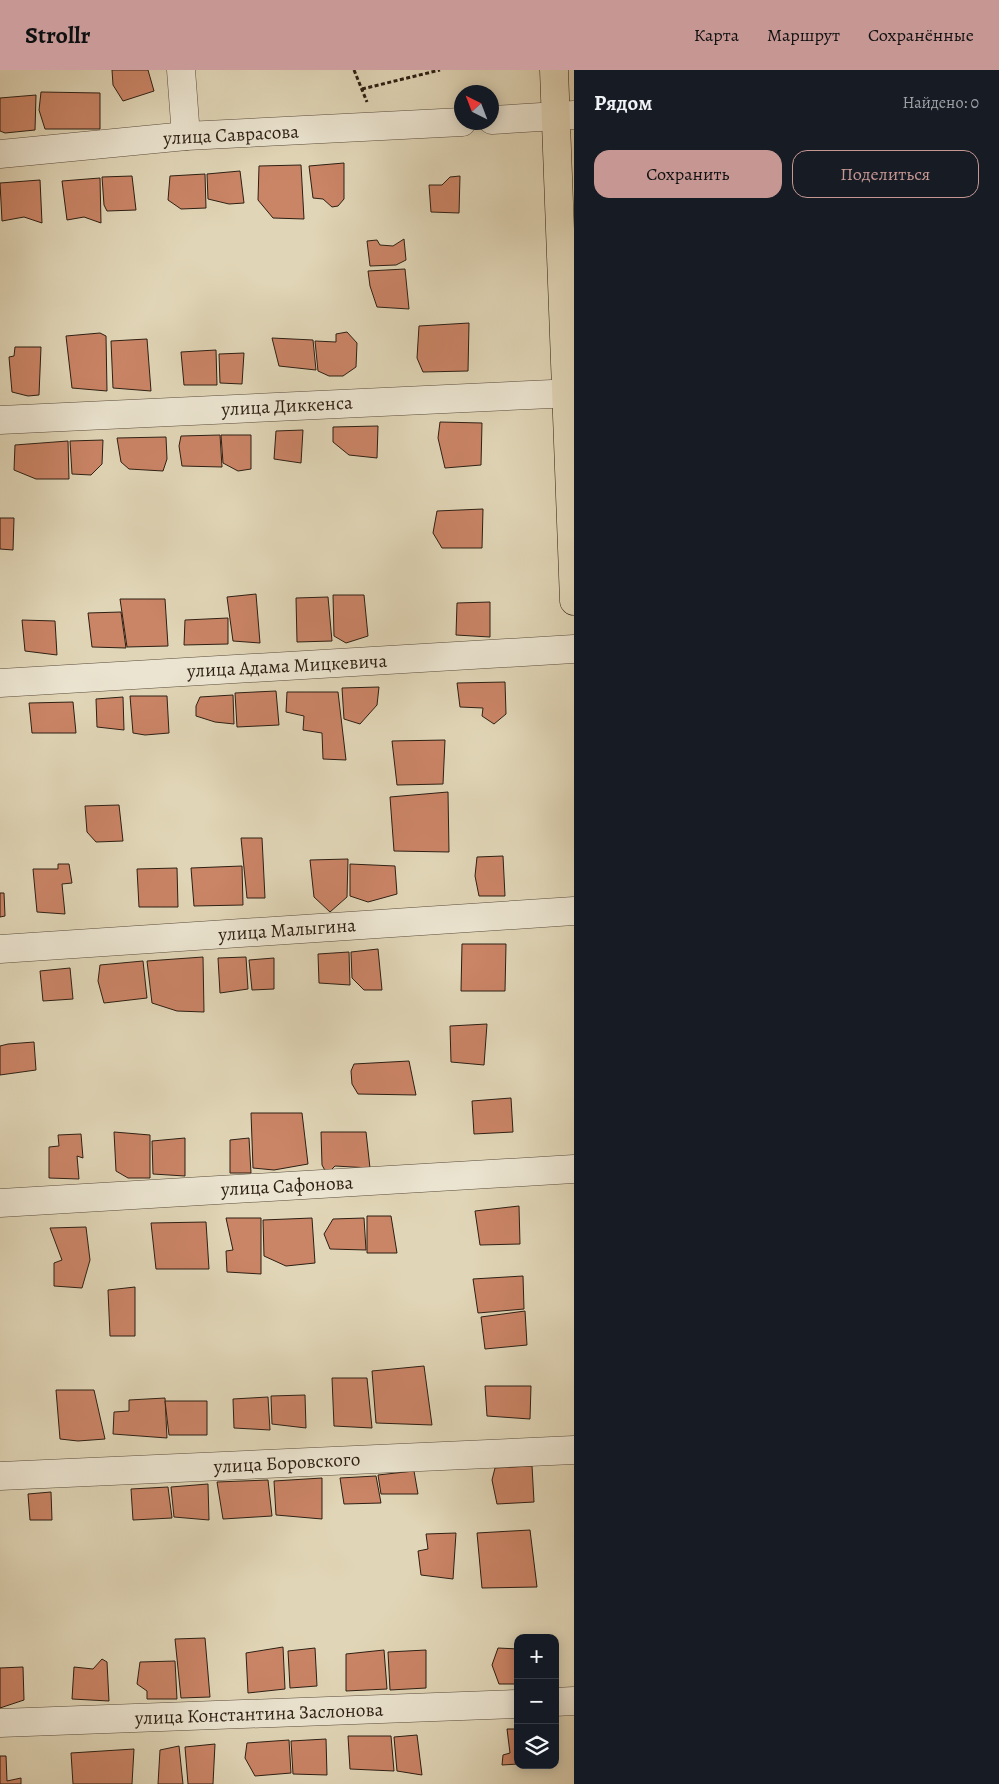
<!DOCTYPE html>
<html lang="ru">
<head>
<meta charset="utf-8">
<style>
	body { margin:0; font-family:Alegreya,serif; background:#20242c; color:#f1f3f6 }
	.controls { position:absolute; right:15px; bottom:15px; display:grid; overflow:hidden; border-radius:10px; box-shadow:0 2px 12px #0003 }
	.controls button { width:45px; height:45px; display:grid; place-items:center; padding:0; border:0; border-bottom:1px solid #363941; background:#171b24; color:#f1f3f6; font:25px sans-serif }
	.compass { position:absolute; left:454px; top:15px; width:45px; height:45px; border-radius:50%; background:#171b24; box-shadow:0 2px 12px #0003; rotate:318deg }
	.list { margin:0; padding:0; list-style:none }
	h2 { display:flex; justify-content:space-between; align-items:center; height:65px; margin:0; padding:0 20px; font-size:21px }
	h2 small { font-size:16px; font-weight:400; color:#9ea1a6 }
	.actions { display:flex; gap:10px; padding:15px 20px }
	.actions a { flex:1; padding:11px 0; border:1px solid #c59692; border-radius:15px; text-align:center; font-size:18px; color:#c59692 }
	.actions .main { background:#c59692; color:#111 }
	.icon { flex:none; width:28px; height:28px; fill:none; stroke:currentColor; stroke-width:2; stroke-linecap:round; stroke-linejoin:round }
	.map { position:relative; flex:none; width:574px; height:1714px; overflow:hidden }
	header { display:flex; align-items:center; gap:30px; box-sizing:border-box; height:70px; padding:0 25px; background:#c59692; color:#111 }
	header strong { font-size:24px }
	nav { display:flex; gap:28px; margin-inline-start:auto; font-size:18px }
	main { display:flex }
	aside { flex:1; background:#171b24 }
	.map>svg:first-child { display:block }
</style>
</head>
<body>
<header>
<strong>Strollr</strong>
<nav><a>Карта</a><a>Маршрут</a><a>Сохранённые</a></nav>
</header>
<main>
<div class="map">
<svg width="574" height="1714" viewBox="0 0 574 1714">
	<rect width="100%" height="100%" fill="#e0d5b6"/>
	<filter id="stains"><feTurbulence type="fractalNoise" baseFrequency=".004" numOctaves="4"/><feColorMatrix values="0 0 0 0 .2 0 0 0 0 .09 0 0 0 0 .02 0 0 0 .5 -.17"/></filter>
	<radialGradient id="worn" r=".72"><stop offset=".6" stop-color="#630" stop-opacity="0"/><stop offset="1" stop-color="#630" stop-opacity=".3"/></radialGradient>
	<g fill="#ca8466" stroke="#2d1f13">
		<path d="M112,0h36l6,21 -31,10 -10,-16z"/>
		<path d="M41,22l59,1v36h-55l-6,-19z"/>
		<path d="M36,25l-1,35 -30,3 -5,-2v-33z"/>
		<path d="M344,93v36l-6,7 -6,1 -9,-8 -10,-1 -4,-32z"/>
		<path d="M301,95l3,54 -31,-1 -15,-18 1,-34z"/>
		<path d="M240,101l4,32 -15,1 -21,-5 -1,-25z"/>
		<path d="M205,104l1,34 -25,1 -13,-9 2,-24z"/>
		<path d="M132,106l4,34 -29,1 -3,-6 -2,-28z"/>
		<path d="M460,106l-1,37 -28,-1 -2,-27h13l8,-8z"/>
		<path d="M100,108l1,45 -17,-6 -17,3 -5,-39z"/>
		<path d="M40,110l2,43 -18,-6 -22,4 -2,-38z"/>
		<path d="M404,169l2,21 -10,5 -26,1 -3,-25 10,-1 3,5 13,1z"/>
		<path d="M405,199l4,40 -32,-2 -7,-21 -2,-15z"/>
		<path d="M469,253l-1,48 -45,1 -6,-14 2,-32z"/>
		<path d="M347,262l10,11 -1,24 -13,9h-14l-11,-5 -3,-30 21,1v-8z"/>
		<path d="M100,263l6,3 1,55 -35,-3 -6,-52z"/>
		<path d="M272,268l41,2 3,30 -37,-4z"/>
		<path d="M147,269l4,52 -38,-3 -2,-47z"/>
		<path d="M15,277h26l-2,48 -11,1 -16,-4 -3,-35 5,-1z"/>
		<path d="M216,280l1,35h-33l-3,-33z"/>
		<path d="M244,283l-2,31 -22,-1 -1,-29z"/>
		<path d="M440,352l42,1 -1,42 -36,3 -7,-30z"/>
		<path d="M378,356l-1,32 -28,-3 -16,-13v-15z"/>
		<path d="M303,360l-2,33 -27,-4 2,-28z"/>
		<path d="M220,365l2,32 -40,-1 -3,-20 2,-10z"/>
		<path d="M221,365h30v34l-13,2 -15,-8z"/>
		<path d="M166,367l1,22 -4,12 -34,-2 -8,-7 -4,-24z"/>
		<path d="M103,370l-1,24 -11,11 -19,-1 -2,-33z"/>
		<path d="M68,371l1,38h-33l-22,-9 1,-25z"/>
		<path d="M483,439l-1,39h-40l-9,-15 4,-22z"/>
		<path d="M0,448h14l-1,32 -13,-1z"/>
		<path d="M256,524l4,49 -27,-2 -6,-44z"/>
		<path d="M333,525h31l4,41 -22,7 -12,-7z"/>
		<path d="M328,527l4,44 -35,1 -1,-44z"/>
		<path d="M120,529h45l3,47 -41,1z"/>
		<path d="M490,532v35l-34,-2 1,-32z"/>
		<path d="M121,542l5,36 -34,-1 -4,-34z"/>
		<path d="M228,548v26l-44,1 1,-25z"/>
		<path d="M22,550l33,1 2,34 -32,-4z"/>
		<path d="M505,612l1,32 -12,10 -12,-8 1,-8 -23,-1 -3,-24z"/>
		<path d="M379,617l-2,18 -17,19 -16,-5 -2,-31z"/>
		<path d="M276,621l3,34 -42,2 -2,-34z"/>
		<path d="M287,622h51l8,68 -23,-1 -1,-26 -19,-3 1,-14 -18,-4z"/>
		<path d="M233,625l1,29 -19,-2 -19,-6v-10l4,-9z"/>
		<path d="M130,626h37l2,37 -24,2 -12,-2z"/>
		<path d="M123,627l1,33 -27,-3 -1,-28z"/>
		<path d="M73,632l3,31h-44l-3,-30z"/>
		<path d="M445,670l-2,44 -46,1 -5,-44z"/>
		<path d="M448,722l1,60 -55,-1 -4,-54z"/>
		<path d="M119,735l4,36 -27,1 -9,-10 -2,-26z"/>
		<path d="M241,768h21l3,60h-18z"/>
		<path d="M503,786l2,40h-26l-4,-20 2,-19z"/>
		<path d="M348,789l-1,38 -17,15 -16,-15 -4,-37z"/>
		<path d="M58,794h11l3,19 -10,1 3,30 -28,-2 -4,-43h25z"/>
		<path d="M350,794l45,2 2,28 -29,8 -18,-6z"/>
		<path d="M242,796l1,39 -49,1 -3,-38z"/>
		<path d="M177,798l1,39h-39l-2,-38z"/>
		<path d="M0,823h4l1,23 -5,1z"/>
		<path d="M462,874h44l-1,47h-44z"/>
		<path d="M378,879l4,41h-18l-12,-12 -1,-26z"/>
		<path d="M349,882l1,33 -31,-2 -1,-29z"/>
		<path d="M203,887l1,55 -27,-1 -25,-8 -5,-42z"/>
		<path d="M246,887l2,32 -28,4 -2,-35z"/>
		<path d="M274,888v31l-22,1 -3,-30z"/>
		<path d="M143,891l4,37 -43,5 -6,-22 2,-16z"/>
		<path d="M70,898l3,31 -30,2 -3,-30z"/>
		<path d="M487,954l-3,41 -33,-3 -1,-36z"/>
		<path d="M34,972l2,28 -36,5v-29l8,-2z"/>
		<path d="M409,991l7,34 -58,-1 -6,-10 -1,-13 3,-7z"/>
		<path d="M511,1028l2,34 -39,2 -2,-33z"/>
		<path d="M251,1043h51l6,51 -34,6 -21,-2z"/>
		<path d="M114,1062l36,3v43h-22l-12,-7z"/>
		<path d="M321,1062h45l4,36 -35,-2 -8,8 -5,-9z"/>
		<path d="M81,1064l2,24 -6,-2 2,23 -30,-1v-31l10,-1 -1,-11z"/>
		<path d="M185,1068v38l-32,-2 -1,-33z"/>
		<path d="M249,1068l2,35h-21v-33z"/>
		<path d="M519,1136l1,38 -40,1 -5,-34z"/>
		<path d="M367,1146h24l6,37h-30z"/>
		<path d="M226,1148h35v56l-34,-2 -1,-21 7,-1z"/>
		<path d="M312,1148l3,45 -29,3 -22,-10 -1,-36z"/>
		<path d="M364,1148l2,32 -36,-1 -6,-15 9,-15z"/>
		<path d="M206,1152l3,47h-53l-5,-46z"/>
		<path d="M86,1157l4,33 -8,28 -28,-2v-23l8,-3 -12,-32z"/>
		<path d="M523,1206l1,33 -46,4 -5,-34z"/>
		<path d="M135,1217v49h-25l-2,-46z"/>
		<path d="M525,1241l2,34 -42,4 -4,-32z"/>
		<path d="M424,1296l8,59 -56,-2 -4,-52z"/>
		<path d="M332,1308h35l5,50 -38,-2z"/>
		<path d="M485,1316h46l-1,33 -43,-3z"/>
		<path d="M56,1320h38l11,49 -27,2 -18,-2z"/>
		<path d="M305,1325l1,33 -34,-4 -1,-28z"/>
		<path d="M268,1327l2,33 -36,-2 -1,-29z"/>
		<path d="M165,1328l2,40 -54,-4 1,-22 15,-1v-11z"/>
		<path d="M165,1331h42v34h-38z"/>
		<path d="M532,1396l2,36 -37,2 -5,-24 3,-12z"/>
		<path d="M414,1401l4,23h-37l-3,-19z"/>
		<path d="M376,1406l5,27 -37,1 -4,-26z"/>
		<path d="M322,1408v41l-46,-4 -2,-34z"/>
		<path d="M268,1410l4,36 -49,3 -6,-37z"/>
		<path d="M208,1414l1,36 -35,-3 -3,-30z"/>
		<path d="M168,1417l4,31 -39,2 -2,-31z"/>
		<path d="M51,1422l1,28h-22l-2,-26z"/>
		<path d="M530,1460l7,57 -55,1 -5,-55z"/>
		<path d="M456,1463l-3,46 -32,-4 -3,-24 10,-2 -2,-15z"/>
		<path d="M205,1568l5,59 -29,1 -6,-59z"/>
		<path d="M283,1577l2,42 -37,4 -2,-40z"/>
		<path d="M315,1578l2,38 -27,2 -2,-37z"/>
		<path d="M498,1578l20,1v35h-19l-7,-19z"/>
		<path d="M384,1580l3,39 -41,2v-37z"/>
		<path d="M426,1580v38l-36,2 -2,-38z"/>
		<path d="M102,1589l5,3 2,39 -37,-2 2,-32 19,2z"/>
		<path d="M175,1591l2,38h-30v-8l-10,-7 3,-22z"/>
		<path d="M23,1597l1,33 -24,8v-40z"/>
		<path d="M507,1659h11v35l-16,1 1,-10 7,-2z"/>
		<path d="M417,1665l5,40 -25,-4 -3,-34z"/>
		<path d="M348,1666h43l3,35 -44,-2z"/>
		<path d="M326,1669l1,36 -34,-1 -2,-33z"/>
		<path d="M289,1670l2,33 -36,3 -10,-18 2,-15z"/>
		<path d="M215,1674l-2,40h-25l-3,-37z"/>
		<path d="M179,1676l4,38h-25l2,-34z"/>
		<path d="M134,1679l-2,35h-59l-2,-31z"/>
		<path d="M0,1686h6l1,25 14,-3v6h-21z"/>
	</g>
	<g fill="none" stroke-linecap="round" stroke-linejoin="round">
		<defs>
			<g id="minor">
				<path d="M181,0l5,66"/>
				<path d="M492,50l82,-5"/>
				<path d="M0,84l186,-18 276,-14"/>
				<path d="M0,350l574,-27"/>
				<path d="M0,613l574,-34"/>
				<path d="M0,879l574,-38"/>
				<path d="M0,1133l574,-34"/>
				<path d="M0,1406l574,-26"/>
				<path d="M555,1632l19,-1"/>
				<path d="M0,1653l518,-19"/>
			</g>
			<path id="major" d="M554,0l20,531"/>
		</defs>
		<use href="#minor" stroke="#5a4c3c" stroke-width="29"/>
		<use href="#major" stroke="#2d1f13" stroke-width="29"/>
		<g stroke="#2d1f13" stroke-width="3" stroke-dasharray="4 2.5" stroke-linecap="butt">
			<path d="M354,0l13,32"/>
			<path d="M362,19l78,-19"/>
		</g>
		<use href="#minor" stroke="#ebe4d0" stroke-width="28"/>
		<use href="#major" stroke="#e0d5b6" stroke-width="28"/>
	</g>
	<g text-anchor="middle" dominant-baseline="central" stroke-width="4.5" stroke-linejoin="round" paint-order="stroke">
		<g font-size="19" fill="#2d1f13" stroke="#ebe4d0">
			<text transform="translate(231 65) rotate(-3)">улица Саврасова</text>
			<text transform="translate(287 336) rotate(-3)">улица Диккенса</text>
			<text transform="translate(287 596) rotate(-3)">улица Адама Мицкевича</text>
			<text transform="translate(287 860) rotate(-4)">улица Малыгина</text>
			<text transform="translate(287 1116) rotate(-3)">улица Сафонова</text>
			<text transform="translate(287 1393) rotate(-3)">улица Боровского</text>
			<text transform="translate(259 1644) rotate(-2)">улица Константина Заслонова</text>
		</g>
	</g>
	<rect width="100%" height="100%" filter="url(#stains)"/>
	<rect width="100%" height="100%" fill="url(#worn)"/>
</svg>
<div class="controls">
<button>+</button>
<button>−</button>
<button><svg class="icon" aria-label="layers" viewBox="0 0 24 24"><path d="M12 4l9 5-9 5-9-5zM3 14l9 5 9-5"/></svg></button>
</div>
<svg class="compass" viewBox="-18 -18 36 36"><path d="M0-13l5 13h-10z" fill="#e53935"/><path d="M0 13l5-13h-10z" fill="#9ea1a6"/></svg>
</div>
<aside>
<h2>Рядом<small>Найдено: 0</small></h2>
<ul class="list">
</ul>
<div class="actions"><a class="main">Сохранить</a><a>Поделиться</a></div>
</aside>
</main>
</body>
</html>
